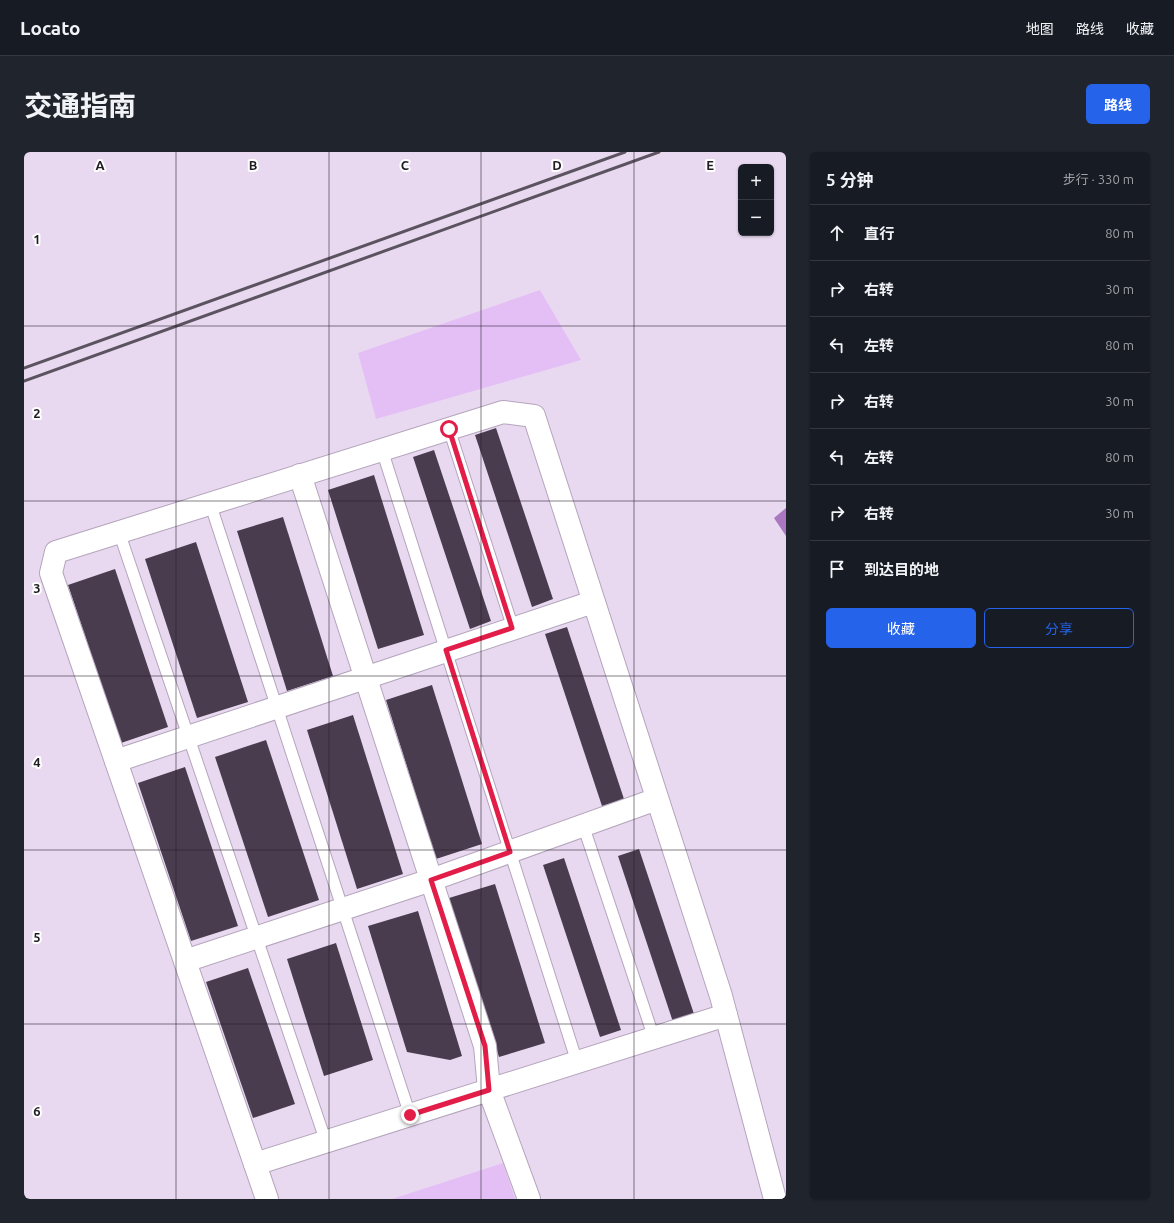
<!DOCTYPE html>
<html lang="zh">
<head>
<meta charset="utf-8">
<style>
	body { margin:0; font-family:Ubuntu,"Noto Sans SC",sans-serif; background:#20242c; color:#f1f3f6 }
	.controls { position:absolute; right:12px; top:12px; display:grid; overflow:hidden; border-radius:6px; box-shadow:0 1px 3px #0004 }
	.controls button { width:36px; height:36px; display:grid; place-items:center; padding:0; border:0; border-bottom:1px solid #363941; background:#171b24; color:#f1f3f6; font:20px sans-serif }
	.stop { position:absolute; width:12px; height:12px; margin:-9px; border:3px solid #e11d48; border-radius:50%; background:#fff }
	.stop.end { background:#e11d48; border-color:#fff; box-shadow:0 1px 4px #0008 }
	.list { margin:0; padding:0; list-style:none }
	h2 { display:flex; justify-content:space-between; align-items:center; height:52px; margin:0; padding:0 16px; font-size:17px }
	h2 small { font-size:13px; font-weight:400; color:#9ea1a6 }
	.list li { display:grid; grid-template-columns:26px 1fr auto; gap:12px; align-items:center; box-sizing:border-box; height:56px; padding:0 16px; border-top:1px solid #363941 }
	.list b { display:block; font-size:15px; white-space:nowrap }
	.list em { font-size:13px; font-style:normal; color:#9ea1a6 }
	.actions { display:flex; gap:8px; padding:12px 16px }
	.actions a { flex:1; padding:9px 0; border:1px solid #2563eb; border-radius:6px; text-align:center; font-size:14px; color:#2563eb }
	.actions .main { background:#2563eb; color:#fff }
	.icon { flex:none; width:22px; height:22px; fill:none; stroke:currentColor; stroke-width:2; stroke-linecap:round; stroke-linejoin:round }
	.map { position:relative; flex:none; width:762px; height:1047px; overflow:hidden; border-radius:6px }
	header { display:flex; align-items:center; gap:24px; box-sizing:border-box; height:56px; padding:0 20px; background:#171b24; border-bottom:1px solid #363941 }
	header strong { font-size:19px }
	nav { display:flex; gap:22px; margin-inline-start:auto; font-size:14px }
	.intro { display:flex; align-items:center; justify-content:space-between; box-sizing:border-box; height:96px; padding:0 24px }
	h1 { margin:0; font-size:28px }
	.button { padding:10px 18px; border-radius:6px; background:#2563eb; color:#fff; font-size:14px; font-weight:700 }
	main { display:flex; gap:24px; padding:0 24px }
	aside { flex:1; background:#171b24; border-radius:6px; box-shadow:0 1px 3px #0004 }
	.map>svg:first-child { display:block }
</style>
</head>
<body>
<header>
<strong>Locato</strong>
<nav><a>地图</a><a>路线</a><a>收藏</a></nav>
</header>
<div class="intro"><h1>交通指南</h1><a class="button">路线</a></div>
<main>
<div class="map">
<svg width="762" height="1047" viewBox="0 0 762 1047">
	<rect width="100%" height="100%" fill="#e9d9f0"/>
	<g fill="#e4bff6">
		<path d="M516,138l41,70 -205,59 -18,-66z"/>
		<path d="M479,1011l12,36h-123z"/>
	</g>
	<path fill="#aa77c1" d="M762,356v28l-12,-18z"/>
	<g fill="#493c4f">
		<path d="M472,276l57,171 -21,8 -57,-172z"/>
		<path d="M410,298l57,171 -21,8 -57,-172z"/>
		<path d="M350,323l50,160 -46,14 -50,-159z"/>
		<path d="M259,365l50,159 -46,15 -50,-160z"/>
		<path d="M172,390l52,160 -51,16 -52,-159z"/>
		<path d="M91,417l53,158 -47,16 -53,-158z"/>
		<path d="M543,475l57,172 -22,7 -57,-172z"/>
		<path d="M408,533l50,159 -46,15 -50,-159z"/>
		<path d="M329,563l50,159 -46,15 -50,-159z"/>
		<path d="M242,588l53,160 -51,17 -53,-160z"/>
		<path d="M161,615l53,159 -47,15 -53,-158z"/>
		<path d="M615,697l57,171 -21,8 -57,-172z"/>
		<path d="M540,706l57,172 -21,7 -57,-172z"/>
		<path d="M471,732l50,159 -46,14 -50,-159z"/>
		<path d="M394,759l44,145 -12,4 -43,-8 -39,-126z"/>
		<path d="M312,791l37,117 -49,16 -37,-117z"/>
		<path d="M224,816l47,136 -42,14 -47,-136z"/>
	</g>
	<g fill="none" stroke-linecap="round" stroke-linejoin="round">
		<defs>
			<g id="lane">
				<path d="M425,277l64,199"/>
				<path d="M358,298l195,612"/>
				<path d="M186,351l200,612"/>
				<path d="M95,380l207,610"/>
				<path d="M559,673l71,213"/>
			</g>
			<g id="street">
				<path d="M276,323l185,571 4,44 40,109"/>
				<path d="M92,609l477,-159"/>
				<path d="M161,809l246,-81 226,-81"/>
				<path d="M231,1012l471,-149"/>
				<path d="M243,1047l-216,-626 5,-21 447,-140 31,4 187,580 54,203"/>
			</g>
		</defs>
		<use href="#lane" stroke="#b4a5bc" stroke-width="13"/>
		<use href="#street" stroke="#b4a5bc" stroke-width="24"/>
		<use href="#lane" stroke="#fff" stroke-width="11"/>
		<use href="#street" stroke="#fff" stroke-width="22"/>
		<g stroke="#5b535f" stroke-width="3">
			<path d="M0,216l601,-216"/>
			<path d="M0,229l635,-229"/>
		</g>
	</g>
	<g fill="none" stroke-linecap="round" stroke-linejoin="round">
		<path stroke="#e11d48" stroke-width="5" d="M386,963l79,-25 -4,-44 -54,-166 79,-28 -64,-202 66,-22 -63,-199"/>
	</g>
	<path fill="none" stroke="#211c24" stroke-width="1" stroke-opacity="0.55" d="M152,0v1047M305,0v1047M457,0v1047M610,0v1047M0,174h762M0,349h762M0,524h762M0,698h762M0,872h762"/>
	<g font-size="13" text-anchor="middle" font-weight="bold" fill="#211c24" stroke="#fff" stroke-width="4" stroke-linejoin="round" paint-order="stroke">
		<text x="76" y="18">A</text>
		<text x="229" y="18">B</text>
		<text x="381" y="18">C</text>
		<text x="533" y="18">D</text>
		<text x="686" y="18">E</text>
		<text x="13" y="92">1</text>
		<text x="13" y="266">2</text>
		<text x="13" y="441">3</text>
		<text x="13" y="615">4</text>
		<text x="13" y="790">5</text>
		<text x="13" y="964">6</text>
	</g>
</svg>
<div class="controls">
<button>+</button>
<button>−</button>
</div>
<div class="stop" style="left:425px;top:277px"></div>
<div class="stop end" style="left:386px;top:963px"></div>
</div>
<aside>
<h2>5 分钟<small>步行 · 330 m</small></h2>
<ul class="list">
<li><svg class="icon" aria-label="ahead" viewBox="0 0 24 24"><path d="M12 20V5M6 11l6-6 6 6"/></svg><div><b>直行</b></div><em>80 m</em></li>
<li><svg class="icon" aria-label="right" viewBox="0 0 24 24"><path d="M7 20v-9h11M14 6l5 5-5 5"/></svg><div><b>右转</b></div><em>30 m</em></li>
<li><svg class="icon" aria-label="left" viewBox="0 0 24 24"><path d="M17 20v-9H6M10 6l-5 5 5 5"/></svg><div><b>左转</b></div><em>80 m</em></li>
<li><svg class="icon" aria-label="right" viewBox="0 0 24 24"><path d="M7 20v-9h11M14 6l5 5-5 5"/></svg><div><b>右转</b></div><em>30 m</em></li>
<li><svg class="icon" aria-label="left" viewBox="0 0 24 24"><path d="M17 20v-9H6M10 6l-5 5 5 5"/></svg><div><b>左转</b></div><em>80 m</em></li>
<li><svg class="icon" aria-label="right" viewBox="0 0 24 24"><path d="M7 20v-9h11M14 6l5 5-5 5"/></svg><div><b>右转</b></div><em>30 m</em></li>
<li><svg class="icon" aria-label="arrive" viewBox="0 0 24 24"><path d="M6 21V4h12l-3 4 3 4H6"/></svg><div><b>到达目的地</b></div></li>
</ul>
<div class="actions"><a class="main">收藏</a><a>分享</a></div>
</aside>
</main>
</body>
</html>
